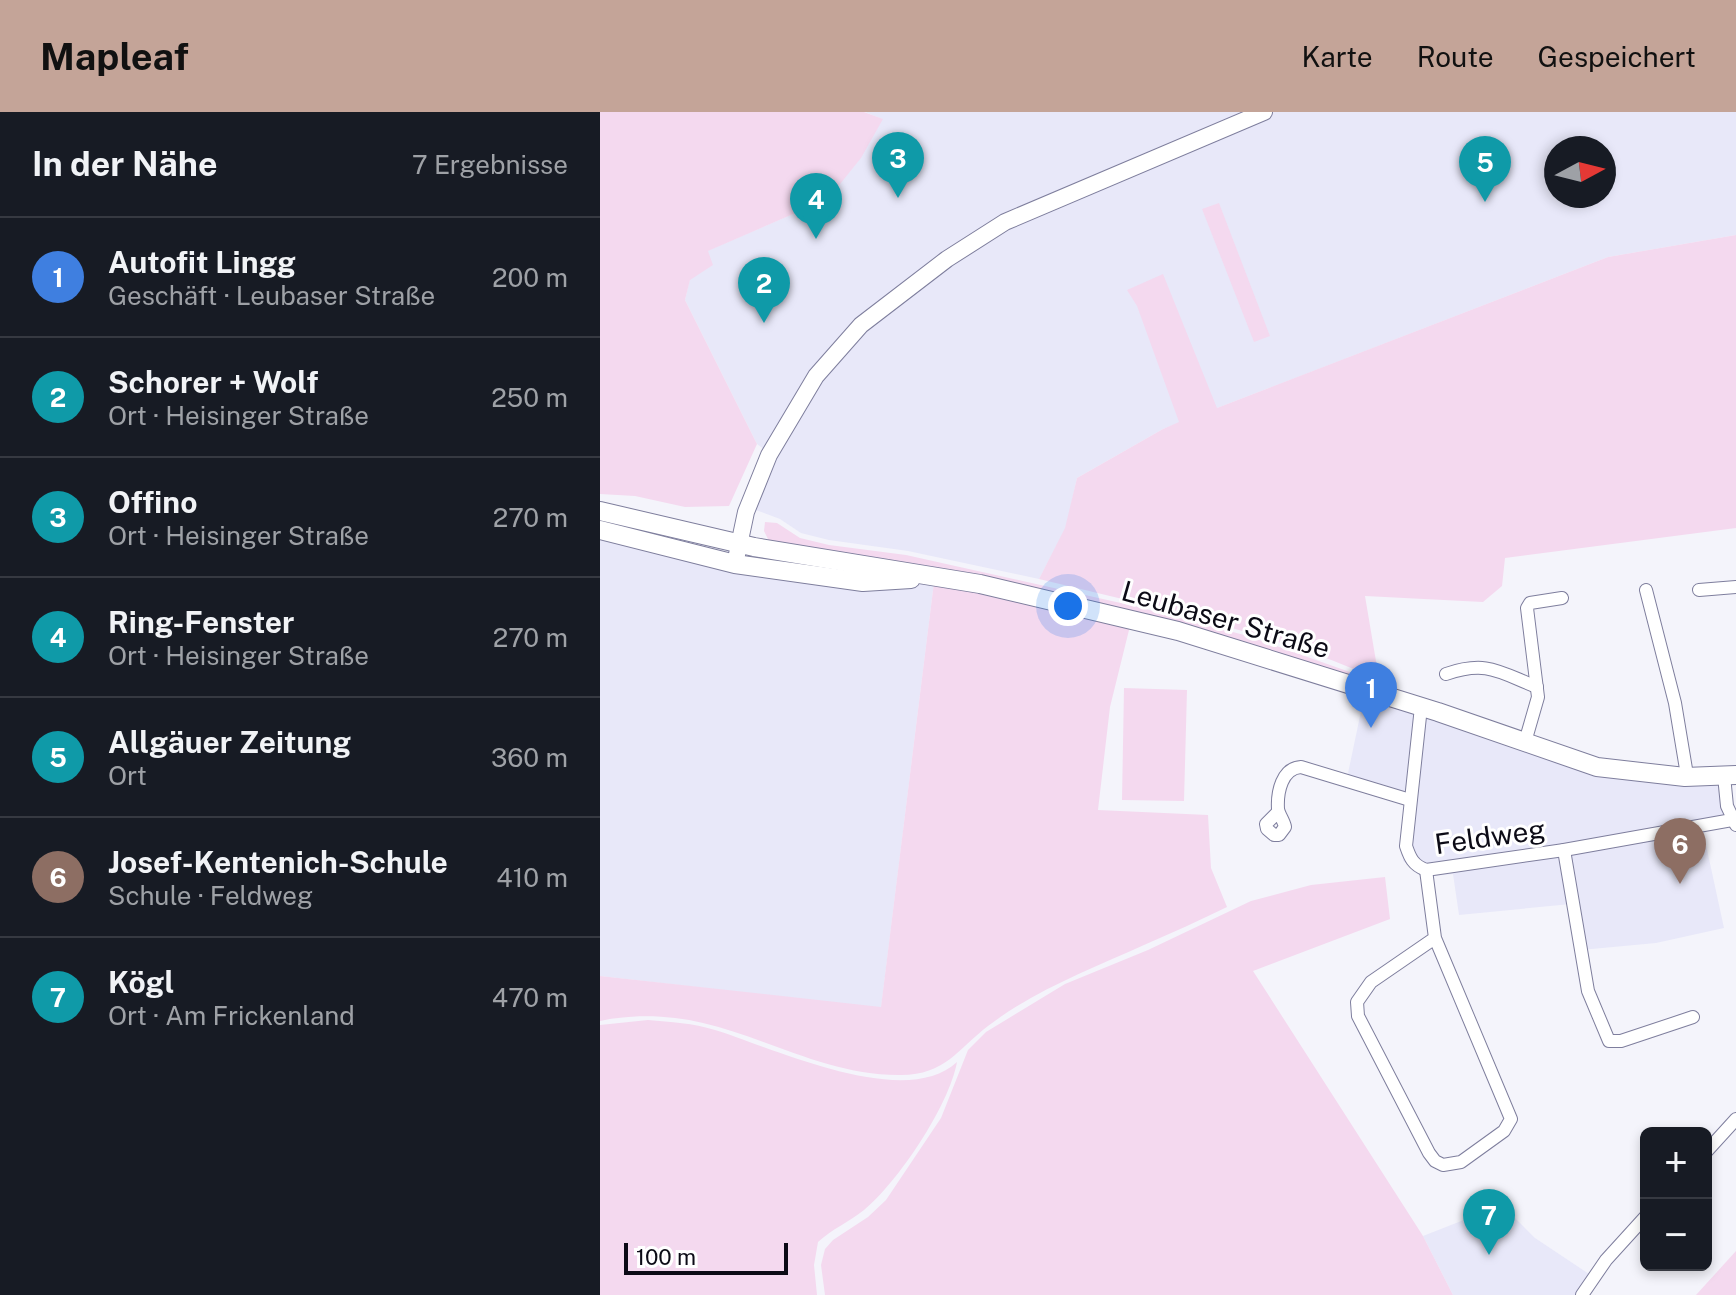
<!DOCTYPE html>
<html lang="de">
<head>
<meta charset="utf-8">
<style>
	body { margin:0; font-family:"Public Sans",sans-serif; background:#242831; color:#f1f3f6 }
	.controls { position:absolute; right:24px; bottom:24px; display:grid; overflow:hidden; border-radius:12px; box-shadow:0 4px 12px #0003 }
	.controls button { width:72px; height:72px; display:grid; place-items:center; padding:0; border:0; border-bottom:2px solid #363941; background:#171b24; color:#f1f3f6; font:40px sans-serif }
	.compass { position:absolute; left:944px; top:24px; width:72px; height:72px; border-radius:50%; background:#171b24; box-shadow:0 4px 12px #0003; rotate:83deg }
	.scale { position:absolute; left:24px; bottom:20px; width:164px; box-sizing:border-box; padding-left:8px; border:4px solid #0c0b16; border-top:0; font-size:22px; line-height:28px; white-space:nowrap; color:#0c0b16; -webkit-text-stroke:6px #fff; paint-order:stroke }
	.you { position:absolute; left:468px; top:494px; width:28px; height:28px; margin:-20px; border:6px solid #fff; border-radius:50%; background:#1a73e8; box-shadow:0 0 0 12px #1a73e833 }
	.badge { display:grid; place-items:center; width:52px; height:52px; border-radius:50%; background:#c4a498; color:#fff; font-size:26px; font-weight:700 }
	.pin { position:absolute; translate:-50% -66px; filter:drop-shadow(0 2px 4px #0008) }
	.pin::after { content:''; position:absolute; top:42px; width:28px; height:24px; background:inherit; clip-path:polygon(0 0,100% 0,50% 100%) }
	.list { margin:0; padding:0; list-style:none }
	h2 { display:flex; justify-content:space-between; align-items:center; height:104px; margin:0; padding:0 32px; font-size:34px }
	h2 small { font-size:26px; font-weight:400; color:#9ea1a6 }
	.list li { display:grid; grid-template-columns:52px 1fr auto; gap:24px; align-items:center; box-sizing:border-box; height:120px; padding:0 32px; border-top:2px solid #363941 }
	.list b { display:block; font-size:30px; white-space:nowrap }
	.list p { margin:0; font-size:26px; white-space:nowrap; color:#9ea1a6 }
	.list em { font-size:26px; font-style:normal; color:#9ea1a6 }
	.map { position:relative; flex:none; width:1136px; height:1183px; overflow:hidden }
	header { display:flex; align-items:center; gap:48px; box-sizing:border-box; height:112px; padding:0 40px; background:#c4a498; color:#111 }
	header strong { font-size:38px }
	nav { display:flex; gap:44px; margin-inline-start:auto; font-size:28px }
	main { display:flex }
	aside { flex:1; background:#171b24 }
	.map>svg:first-child { display:block }
</style>
</head>
<body>
<header>
<strong>Mapleaf</strong>
<nav><a>Karte</a><a>Route</a><a>Gespeichert</a></nav>
</header>
<main>
<aside>
<h2>In der Nähe<small>7 Ergebnisse</small></h2>
<ul class="list">
<li><span class="badge" style="background:#3f7fe0">1</span><div><b>Autofit Lingg</b><p>Geschäft · Leubaser Straße</p></div><em>200 m</em></li>
<li><span class="badge" style="background:#0f9aa8">2</span><div><b>Schorer + Wolf</b><p>Ort · Heisinger Straße</p></div><em>250 m</em></li>
<li><span class="badge" style="background:#0f9aa8">3</span><div><b>Offino</b><p>Ort · Heisinger Straße</p></div><em>270 m</em></li>
<li><span class="badge" style="background:#0f9aa8">4</span><div><b>Ring-Fenster</b><p>Ort · Heisinger Straße</p></div><em>270 m</em></li>
<li><span class="badge" style="background:#0f9aa8">5</span><div><b>Allgäuer Zeitung</b><p>Ort</p></div><em>360 m</em></li>
<li><span class="badge" style="background:#8d6e63">6</span><div><b>Josef-Kentenich-Schule</b><p>Schule · Feldweg</p></div><em>410 m</em></li>
<li><span class="badge" style="background:#0f9aa8">7</span><div><b>Kögl</b><p>Ort · Am Frickenland</p></div><em>470 m</em></li>
</ul>
</aside>
<div class="map">
<svg width="1136" height="1183" viewBox="0 0 1136 1183">
	<rect width="100%" height="100%" fill="#f4f4fb"/>
	<g fill="#e8e8f9" fill-rule="evenodd">
		<path d="M265,0h871v123l-128,22 -445,172 -86,49 -11,50 -27,51 -131,-28 -79,-11 -28,-7 -21,-14 -27,-10 23,-51 -19,-14 -72,-144 5,-21 17,-28 121,-52 54,-80zM956,36h48v48h-48z"/>
		<path d="M0,422l303,49 31,-1 -53,426 -281,-32z"/>
		<path d="M764,585l230,75 127,9 8,43 -26,7 21,97 -68,15 -75,7 -10,-46 -112,11 -6,-41 -20,2 -30,-15 2,-67 -58,-16z"/>
		<path d="M902,1093l33,33 54,36 -13,21h-123l-30,-59z"/>
	</g>
	<g fill="#f4d9ef">
		<path d="M0,0h264l19,7 -22,39 -33,41 -120,52 5,14 -23,15 -5,20 72,144 -28,62 -44,1 -50,-11 -35,-2z"/>
		<path d="M619,91l51,133 -16,6 -52,-133z"/>
		<path d="M1136,123v293l-231,30 -3,28 -19,16 -118,-6 14,83c-21,-8 -41,-17 -62,-24 -91,-32 -185,-54 -278,-76l26,-51 12,-50 86,-49 16,-7 -42,-116 -10,-16 36,-16 54,134 391,-151z"/>
		<path d="M165,410l12,1 23,15 29,7 77,10 228,51 114,30 147,52 -2,6 -116,-39 -507,-112 -6,-12z"/>
		<path d="M334,470l196,44 -20,81 -12,103 110,5 3,53 16,39c-27,13 -55,26 -83,38 -53,24 -109,45 -156,81 -30,23 -43,49 -87,49 -71,1 -131,-36 -198,-52 -33,-8 -70,-9 -103,-2v-45l281,31z"/>
		<path d="M524,576l63,2 -3,111 -62,-1z"/>
		<path d="M785,765l5,42 -137,52 170,265 30,59h-628l-4,-30 4,-16 8,-9 35,-23 18,-17 55,-82 27,-68 18,-18 79,-48 83,-34 103,-49 60,-16z"/>
		<path d="M48,908c23,2 45,3 67,10 56,17 190,81 242,32 -8,44 -59,120 -93,148 -15,12 -32,19 -46,32l-4,23 3,30h-217v-270z"/>
		<path d="M1136,1139v44h-40z"/>
	</g>
	<g fill="none" stroke-linecap="round" stroke-linejoin="round">
		<defs>
			<g id="minor">
				<path d="M1046,478l29,113 11,66 -1,8"/>
				<path d="M1099,478l37,-3"/>
				<path d="M846,562c41,-14 53,-2 91,13"/>
				<path d="M821,595l-15,139c4,12 7,19 20,24l138,-20 168,-30"/>
				<path d="M925,630l13,-45 -11,-89 3,-5 32,-5"/>
				<path d="M1124,664l3,30 9,19"/>
				<path d="M678,700l-12,12 1,5 7,6h5l6,-8c-1,-6 -6,-12 -7,-18 -1,-17 4,-41 23,-42l109,33"/>
				<path d="M964,738l24,141 21,50h12l72,-24"/>
				<path d="M826,758l9,68 76,181 -7,12 -43,31 -18,3 -8,-4 -6,-8 -71,-137 -1,-14 14,-20 64,-44"/>
				<path d="M1106,1040l30,-33"/>
				<path d="M982,1183l24,-35 40,-44"/>
			</g>
			<path id="tertiary" d="M135,452l11,-52 23,-57 47,-79 45,-51 86,-66 58,-37 259,-110"/>
			<g id="secondary">
				<path d="M0,399l154,36 226,37 198,47 260,81 159,55 88,10 51,-2"/>
				<path d="M0,418l135,34 128,18 48,-3"/>
			</g>
		</defs>
		<use href="#minor" stroke="#7e7e9d" stroke-width="14"/>
		<use href="#tertiary" stroke="#7e7e9d" stroke-width="18"/>
		<use href="#secondary" stroke="#7e7e9d" stroke-width="20"/>
		<use href="#minor" stroke="#fff" stroke-width="12"/>
		<use href="#tertiary" stroke="#fff" stroke-width="16"/>
		<use href="#secondary" stroke="#fff" stroke-width="18"/>
	</g>
	<g text-anchor="middle" dominant-baseline="central" stroke-width="6" stroke-linejoin="round" paint-order="stroke">
		<g font-size="28" fill="#0c0b16" stroke="#fff">
			<text transform="translate(626 507) rotate(16)">Leubaser Straße</text>
			<text transform="translate(890 724) rotate(-8)">Feldweg</text>
		</g>
	</g>
</svg>
<div class="controls">
<button>+</button>
<button>−</button>
</div>
<svg class="compass" viewBox="-18 -18 36 36"><path d="M0-13l5 13h-10z" fill="#e53935"/><path d="M0 13l5-13h-10z" fill="#9ea1a6"/></svg>
<div class="scale">100 m</div>
<div class="you"></div>
<div class="pin badge" style="left:771px;top:616px;background:#3f7fe0">1</div>
<div class="pin badge" style="left:164px;top:211px;background:#0f9aa8">2</div>
<div class="pin badge" style="left:298px;top:86px;background:#0f9aa8">3</div>
<div class="pin badge" style="left:216px;top:127px;background:#0f9aa8">4</div>
<div class="pin badge" style="left:885px;top:90px;background:#0f9aa8">5</div>
<div class="pin badge" style="left:1080px;top:772px;background:#8d6e63">6</div>
<div class="pin badge" style="left:889px;top:1143px;background:#0f9aa8">7</div>
</div>
</main>
</body>
</html>
